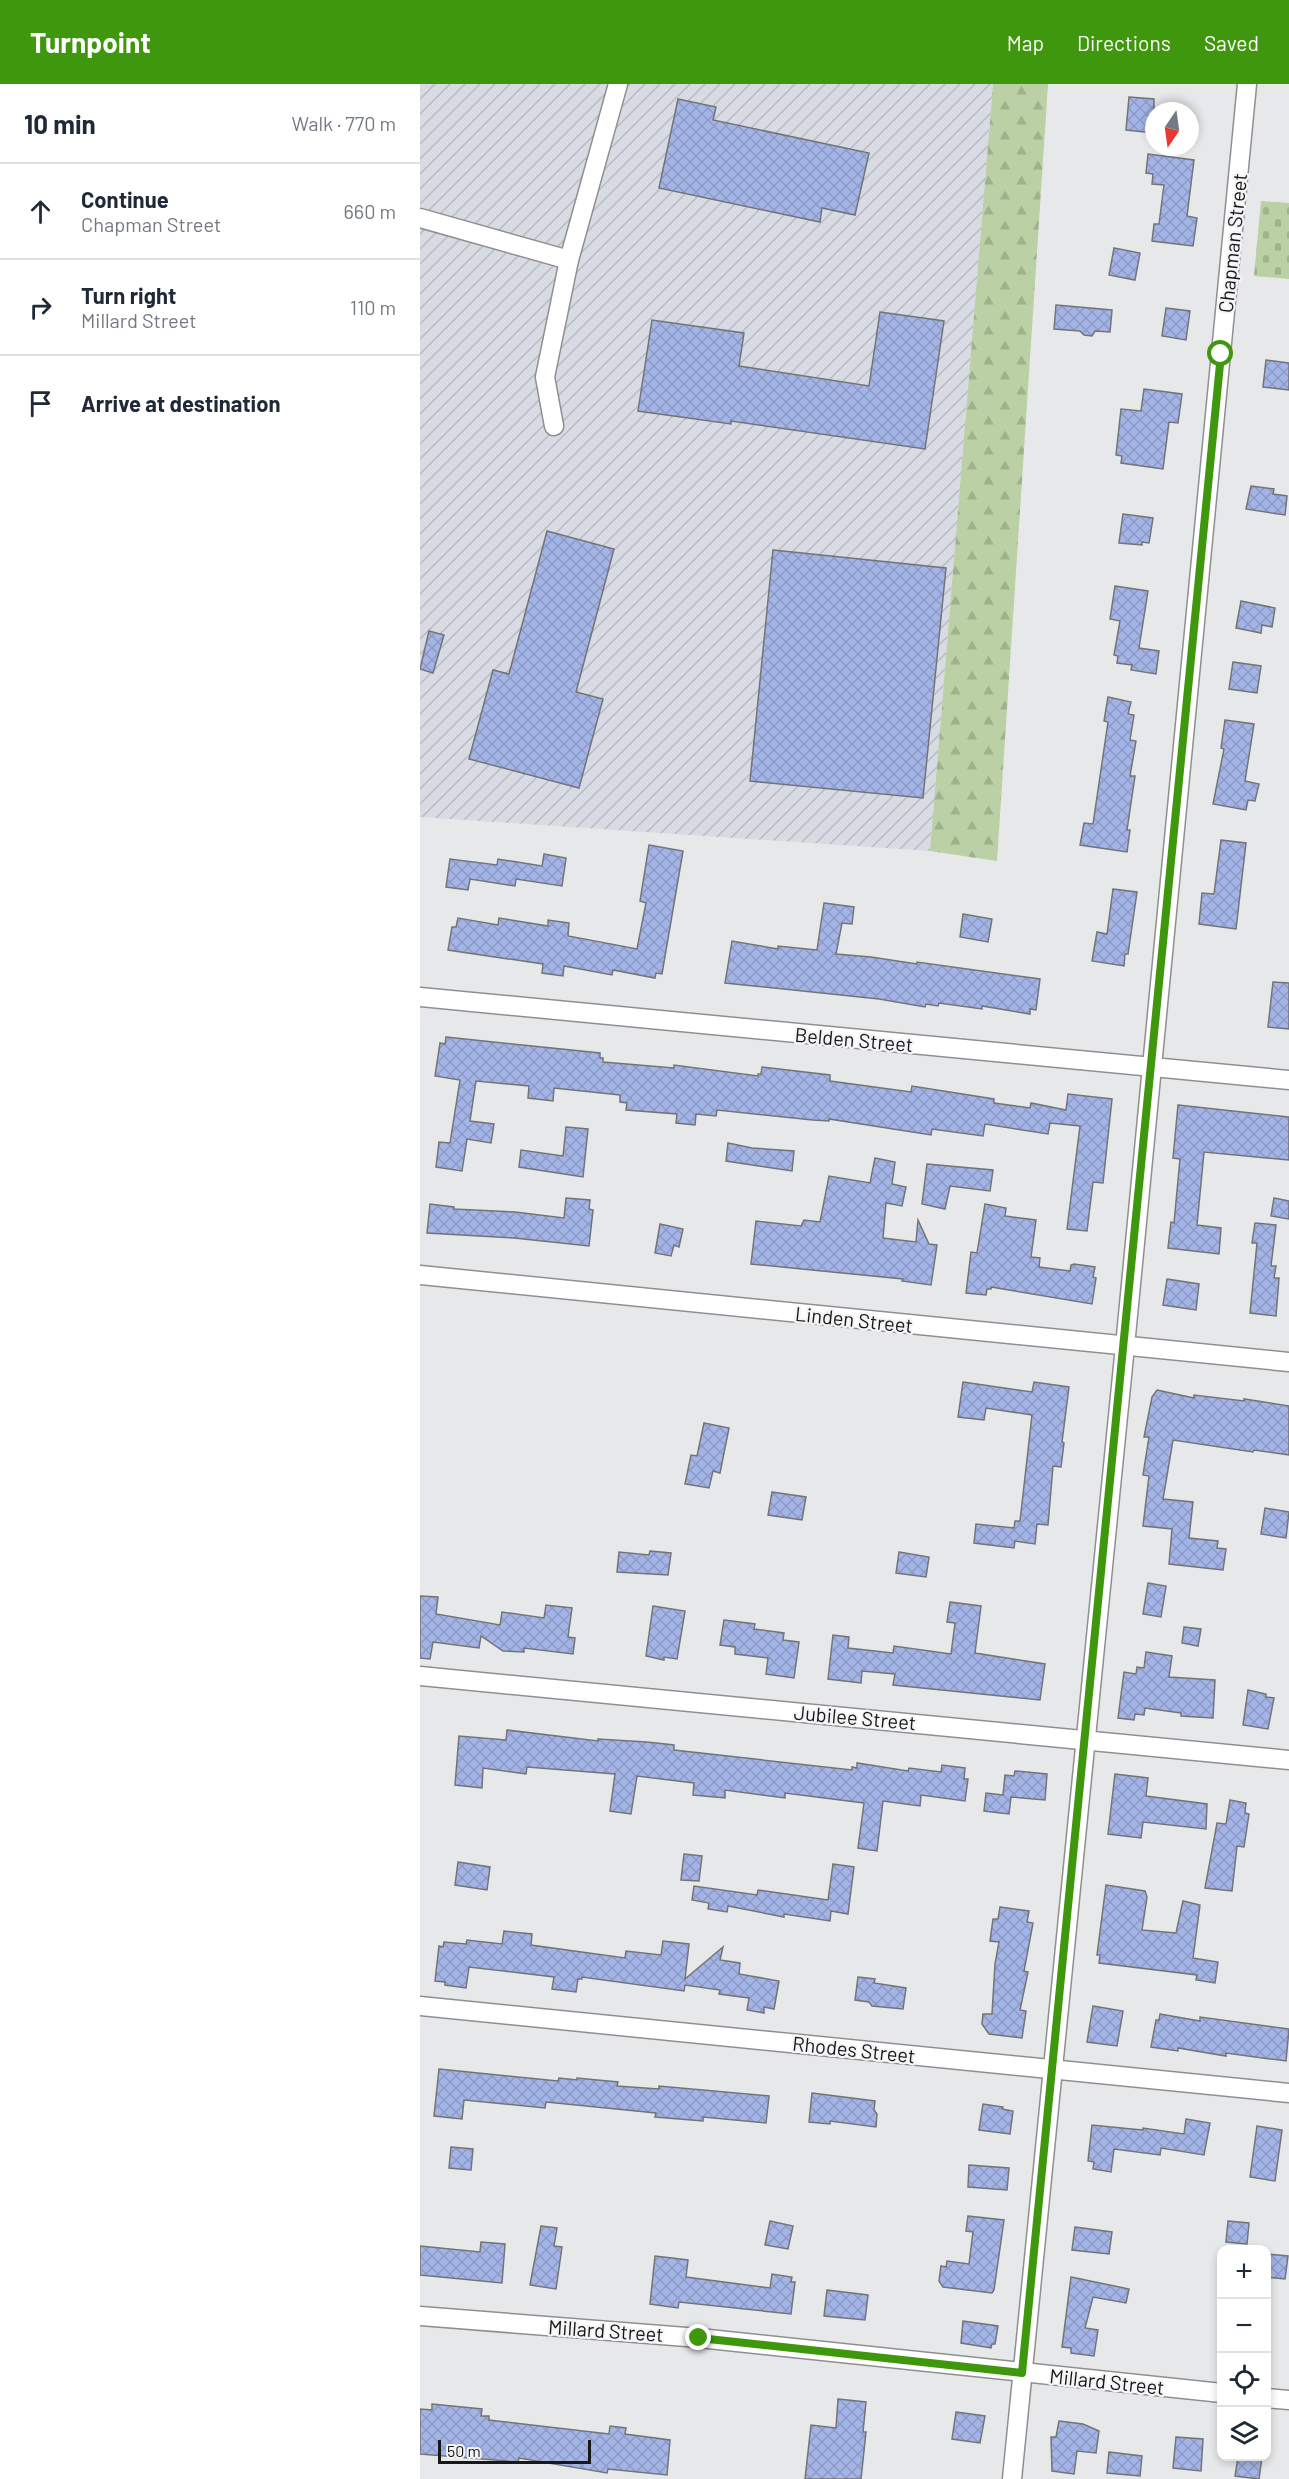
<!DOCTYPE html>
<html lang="en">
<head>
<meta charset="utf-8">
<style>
	body { margin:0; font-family:Barlow,sans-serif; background:#f2f2f3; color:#1f2937 }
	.controls { position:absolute; right:18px; bottom:18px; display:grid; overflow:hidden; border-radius:12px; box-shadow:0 3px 9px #0003 }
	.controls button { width:54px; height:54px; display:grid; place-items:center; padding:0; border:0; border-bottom:2px solid #e0e1e3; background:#fff; color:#1f2937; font:30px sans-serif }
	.compass { position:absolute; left:725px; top:18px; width:54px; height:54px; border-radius:50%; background:#fff; box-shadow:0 3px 9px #0003; rotate:193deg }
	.scale { position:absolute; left:18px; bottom:15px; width:153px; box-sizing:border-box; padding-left:6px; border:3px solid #181819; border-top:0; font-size:16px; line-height:21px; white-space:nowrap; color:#181819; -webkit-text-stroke:4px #f5f5f7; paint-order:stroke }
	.stop { position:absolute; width:18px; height:18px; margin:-14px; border:4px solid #3f970e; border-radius:50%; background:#fff }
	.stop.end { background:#3f970e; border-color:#fff; box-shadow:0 2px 6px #0008 }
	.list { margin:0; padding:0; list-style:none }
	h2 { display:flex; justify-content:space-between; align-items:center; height:78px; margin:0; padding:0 24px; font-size:26px }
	h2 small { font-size:20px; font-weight:400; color:#747a83 }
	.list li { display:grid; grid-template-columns:39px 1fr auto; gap:18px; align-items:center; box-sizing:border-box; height:96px; padding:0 24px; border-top:2px solid #e0e1e3 }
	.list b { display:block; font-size:22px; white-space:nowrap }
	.list p { margin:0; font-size:20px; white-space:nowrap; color:#747a83 }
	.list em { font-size:20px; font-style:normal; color:#747a83 }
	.icon { flex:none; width:33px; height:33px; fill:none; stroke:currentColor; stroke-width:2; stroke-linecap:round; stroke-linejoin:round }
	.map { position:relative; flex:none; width:869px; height:2395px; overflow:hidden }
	header { display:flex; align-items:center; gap:36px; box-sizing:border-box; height:84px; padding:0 30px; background:#3f970e; color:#fff }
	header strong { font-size:28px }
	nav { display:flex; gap:33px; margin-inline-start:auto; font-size:21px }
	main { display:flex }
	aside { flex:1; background:#fff }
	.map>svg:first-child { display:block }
</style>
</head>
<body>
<header>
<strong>Turnpoint</strong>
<nav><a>Map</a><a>Directions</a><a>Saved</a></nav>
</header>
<main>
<aside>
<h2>10 min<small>Walk · 770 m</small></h2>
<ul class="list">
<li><svg class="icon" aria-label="ahead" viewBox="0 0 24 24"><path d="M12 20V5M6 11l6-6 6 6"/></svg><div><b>Continue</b><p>Chapman Street</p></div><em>660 m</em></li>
<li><svg class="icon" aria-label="right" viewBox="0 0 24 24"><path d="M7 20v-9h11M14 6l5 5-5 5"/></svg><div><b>Turn right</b><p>Millard Street</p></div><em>110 m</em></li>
<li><svg class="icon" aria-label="arrive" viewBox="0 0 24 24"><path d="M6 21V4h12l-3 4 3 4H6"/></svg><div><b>Arrive at destination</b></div></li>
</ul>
</aside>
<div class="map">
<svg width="869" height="2395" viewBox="0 0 869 2395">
	<defs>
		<pattern id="industrial-furrows" width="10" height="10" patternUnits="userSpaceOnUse" patternTransform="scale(1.5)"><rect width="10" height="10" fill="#d8dbe3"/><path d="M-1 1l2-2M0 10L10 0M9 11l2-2" fill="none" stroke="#b9bbc2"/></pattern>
		<pattern id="forest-firs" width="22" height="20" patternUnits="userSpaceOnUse" patternTransform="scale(1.5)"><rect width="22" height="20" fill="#bbd0a5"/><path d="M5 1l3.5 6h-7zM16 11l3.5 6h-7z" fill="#a0b28d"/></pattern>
		<pattern id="cemetery-stones" width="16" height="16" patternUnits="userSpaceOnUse" patternTransform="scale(1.5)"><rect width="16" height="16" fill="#bbd0a5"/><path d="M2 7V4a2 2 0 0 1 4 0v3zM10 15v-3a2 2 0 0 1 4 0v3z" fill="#a0b28d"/></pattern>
		<pattern id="building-cross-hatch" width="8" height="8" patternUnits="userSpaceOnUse" patternTransform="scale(1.5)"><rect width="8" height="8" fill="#a3b4e6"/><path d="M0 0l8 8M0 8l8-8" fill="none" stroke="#8c9ac5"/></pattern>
	</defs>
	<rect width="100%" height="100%" fill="#e7e8ea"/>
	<path fill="url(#industrial-furrows)" d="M0,0h573l-63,767 -510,-34z"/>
	<path fill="url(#forest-firs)" d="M573,0h55l-51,777 -67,-10z"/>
	<path fill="url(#cemetery-stones)" d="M841,117l28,2v76l-35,-3z"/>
	<g fill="url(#building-cross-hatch)" stroke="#747476" stroke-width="1.5">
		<path d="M709,13l25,2v34l-28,-3z"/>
		<path d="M258,15l38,8 -3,13 156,33 -14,62 -33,-7 -2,14 -161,-34z"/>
		<path d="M728,70l46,6 -7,56 10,2 -4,28 -41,-5 2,-17h5l5,-39 -12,-1 1,-10 -7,-1z"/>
		<path d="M694,164l26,5 -5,27 -26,-5z"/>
		<path d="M636,221l56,5 -2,22 -15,-1 -3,5 -8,-1 -4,-4 -26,-2z"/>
		<path d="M746,224l24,3 -4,29 -24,-4z"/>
		<path d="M460,228l64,9 -19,128 -194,-28v3l-93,-13 14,-91 92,13 -5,33 130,20z"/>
		<path d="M846,276l23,3v27l-26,-3z"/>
		<path d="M724,305l38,5 -4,29 -9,-1 -6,47 -42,-6 1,-7 -6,-1 5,-46 20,2z"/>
		<path d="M831,402l23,3 -1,5 14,2 -2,19 -39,-6z"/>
		<path d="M703,430l30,4 -4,25 -7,-1v3l-23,-2z"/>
		<path d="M127,447l67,18 -38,143 27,7 -24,89 -110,-29 24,-89 16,4z"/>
		<path d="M353,466l173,18 -23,230 -173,-17z"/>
		<path d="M695,502l33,5 -9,57 20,3 -3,23 -25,-4 1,-5 -15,-2 1,-7 -4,-1 6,-34 -10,-2z"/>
		<path d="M821,517l34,7 -3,19 -10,-2 -1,8 -25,-5z"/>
		<path d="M9,547l15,4 -11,38 -13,-4z"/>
		<path d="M813,578l28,4 -4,27 -28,-4z"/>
		<path d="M688,613l23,5 -3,12 6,1 -4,25 6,1 -6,35h5l-8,54h3l-3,22 -47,-7 4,-22 9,1 15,-102 -4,-1z"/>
		<path d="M805,636l29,4 -9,57 14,3 -4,17 -7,-1 -2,10 -33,-6 11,-55 -3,-1z"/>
		<path d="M801,756l25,3 -10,86 -37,-5 3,-31 12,1z"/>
		<path d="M229,761l34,6 -21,123 -6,-1 -1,5 -42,-8 -1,5 -48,-9 -1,10 -21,-3 1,-9 -95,-14 4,-23h4l2,-9 40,7 1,-7 49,8v-6l21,3 -1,13 69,13 9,-46 -6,-2z"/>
		<path d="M124,770l22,4 -4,28 -46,-7 -1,7 -45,-7 -2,11 -22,-3 4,-28 47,6 1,-6 44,7z"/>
		<path d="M693,805l24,3 -9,62h-3l-1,12 -32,-5 5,-29 10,2z"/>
		<path d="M404,819l30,4 -2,17 -10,-1 -6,31 35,3 46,7v-2l123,17 -4,31 -6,-1v5l-48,-8v3l-43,-6 -1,3 -12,-2 -1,3 -46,-8 -154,-16 7,-42 46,8v-3l39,4z"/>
		<path d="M543,830l29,5 -4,23 -28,-5z"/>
		<path d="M853,898l16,1v46l-21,-2z"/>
		<path d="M26,953l154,16v5h3v4l71,6v-3l84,11v-2h3l1,-7 68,8v6l81,11 1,-6 82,13v4l36,5 1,-5 35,7 2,-16 44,5 -9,84 -10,-1 -6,49 -20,-2 13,-103 -30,-3 -2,11 -63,-10 -2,12 -51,-7 -1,6 -102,-16v2l-16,-1 -96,-10 -1,6 -20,-2 -1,11 -19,-2 1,-9 -51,-4 1,-7 -7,-1v-7l-66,-7 -1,13 -25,-3 1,-12 -53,-5 -6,40 24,3 -3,19 -24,-4 -5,32 -26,-4 3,-25 11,1 10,-63 -25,-4 5,-33 5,1z"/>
		<path d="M758,1021l111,12v43l-85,-8 -7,73 24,3 -2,26 -51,-6 3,-26 3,1 6,-64 -7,-1z"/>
		<path d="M146,1043l22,2 -5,48 -64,-10 2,-17 42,6z"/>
		<path d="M308,1059l24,5 42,3 -2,20 -66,-10z"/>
		<path d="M455,1074l20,4 -3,22 14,3 -4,19 -16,-3 -3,35 33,4 2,-22 11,24 8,1 -6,40 -29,-4 1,-2 -152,-15 5,-43 45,5 3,-6 16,2 9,-46 41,7z"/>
		<path d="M507,1080l66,6 -3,21 -40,-5 -5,23 -23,-5z"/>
		<path d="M146,1114l24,2 -1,9 4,1 -4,36 -75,-8 -87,-5 3,-29 24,3v2l61,3 49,6z"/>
		<path d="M854,1114l15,3v18l-18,-3z"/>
		<path d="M565,1120l21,4 -1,8 31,4 -5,37 9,1 -1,9 31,4 1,-6 3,-1 21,3 -2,10 3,1 -4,26 -101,-17v2h-4l-1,6 -20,-2 5,-41 6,1z"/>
		<path d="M835,1139l21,2 -5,41h5l-2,12h5l-3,38 -26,-3 7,-70h-5z"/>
		<path d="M240,1140l23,5 -4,18 -5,-2 -3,11 -16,-3z"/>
		<path d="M747,1195l32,5 -3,26 -33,-5z"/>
		<path d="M543,1298l69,10 2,-10 35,5 -7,55 2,1 -3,24 -8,-1 -5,59 -11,-1 -2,20 -20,-3 -1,7 -40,-5 2,-19 38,4 1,-7h5l12,-106 -46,-7 -2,12 -26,-3z"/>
		<path d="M737,1306l37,8v-3l50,6v-2l45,7v49l-35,-5 -1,2 -80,-12 -10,59 30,3 -4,36 29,3 -1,7 9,1 -3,21 -54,-6 3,-35 -29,-3 6,-50 -6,-1 6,-38h-5l8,-40z"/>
		<path d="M284,1339l25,5 -9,45 -7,-2 -4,17 -24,-4 6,-29 6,1z"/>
		<path d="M352,1408l34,5 -4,23 -34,-5z"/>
		<path d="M845,1424l24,4 -3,26 -25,-4z"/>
		<path d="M230,1467l21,2 -3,22 -51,-3 2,-20 30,3z"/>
		<path d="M479,1468l30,5 -3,20 -30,-4z"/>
		<path d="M728,1499l18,3 -5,31 -18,-3z"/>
		<path d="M0,1512l18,1 -2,17 64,11 2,-13 42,6 2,-13 26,3 -4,29 7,1 -2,16 -49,-6v4l-21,-1 -22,-15 -2,12 -46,-6 -3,17 -10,-1z"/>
		<path d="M530,1518l31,4 -6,47 70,11 -5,36 -147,-15 2,-11 -33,-3 -1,12 -33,-4 5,-44 16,2 -1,11 45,5 1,-7 57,8 4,-31 -8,-1z"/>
		<path d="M233,1522l32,5 -8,48 -13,-2v3l-18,-4z"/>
		<path d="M304,1536l31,4 -1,5 30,4 -1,7 16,2 -5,36 -28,-4 2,-16 -33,-4v-7l-15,-2z"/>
		<path d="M764,1543l17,2 -3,17 -16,-3z"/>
		<path d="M726,1568l26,4 -3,21 46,3 -2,38 -32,-2v-3l-36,-5 -1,7 -9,-1 -1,6 -16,-2 6,-46 12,2 1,-7 7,1z"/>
		<path d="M828,1606l18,4v3l8,1 -6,31 -25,-4z"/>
		<path d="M87,1646l91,11v-2l49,3 27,3v5l178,20v-3l5,1v-5l51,8 1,-3 32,4 1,-7 23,3 -1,11h4l-3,22 -44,-6 -1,11 -37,-5 -6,50 -19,-3 6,-45 -79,-10v5l-60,-8v8l-32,-3 1,-12 -57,-7 -6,38 -21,-3 5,-37 -88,-7 -1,7 -43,-6 -1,20 -27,-3 4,-49 47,4z"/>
		<path d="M595,1687l32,3 -2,26 -34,-3 -2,17 -25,-3 2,-18 17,2 2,-20 9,1z"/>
		<path d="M695,1690l33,4 -2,18 61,8 -1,25 -63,-7 -2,16 -33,-4z"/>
		<path d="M810,1716l16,3 -1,10 4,1 -5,33 -7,-1 -5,45 -27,-3 12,-65 9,1z"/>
		<path d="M264,1770l18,2 -3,25 -18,-1z"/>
		<path d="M38,1778l32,5 -3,23 -32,-5z"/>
		<path d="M413,1780l21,3 -6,47 -17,-3 -1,10 -46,-7v3l-56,-11 -1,6 -19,-3 1,-6 -17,-3 2,-14 63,9 1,-5 70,10z"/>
		<path d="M686,1801l39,6 2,6 -5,33 34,3 7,-32 17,4 -7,53 25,4 -3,21 -19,-3 1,-5 -98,-12 1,-8h-3z"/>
		<path d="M580,1823l29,4 -2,11 6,1 -9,48 4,1 -8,38 6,1 -4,27 -33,-4 -7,-10 1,-10h9l3,-50 4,-22 -9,-1 3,-22h5z"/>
		<path d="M84,1847l28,3 -1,11 94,13 1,-7 35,4 2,-14 26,3 -4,35 38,-32 -3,13 20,3 -1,11 40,7 -5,28 -10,-2v6l-17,-3 2,-12 -30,-4 1,-4 -35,-5 -1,6 -102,-14v2h-4l-2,13 -24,-3 2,-12 -85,-10 -3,21 -21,-3v-3l-10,-1 4,-35 4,1 1,-5 22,2 1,-4 35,4z"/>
		<path d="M438,1893l17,2 -1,4 32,5 -3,21 -31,-3 -3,-4 -14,-2z"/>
		<path d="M673,1922l30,5 -6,35 -30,-4z"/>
		<path d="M740,1930l40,7v-4l89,12 -3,32 -60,-8v3l-48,-8v3l-27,-4 5,-27h3z"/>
		<path d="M19,1985l119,12 1,-3 18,2v-2l41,4 -1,4 42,3v-3l110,10 -3,27 -63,-6v4l-48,-4 1,-4 -110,-11 -1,6 -81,-8 -2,19 -28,-3z"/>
		<path d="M392,2009l63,8 -1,9 3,4 -1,13 -46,-6v3l-21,-2z"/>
		<path d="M563,2020l20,3 -1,2 11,2 -3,23 -31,-4z"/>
		<path d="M766,2035l24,4 -6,32 -43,-7 -1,7 -46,-6 -3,23 -18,-3 1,-7 -6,-1 4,-36 40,4 11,1v-2l41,6z"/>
		<path d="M837,2042l25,4 -7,51 -25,-4z"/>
		<path d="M31,2063l22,2 -2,21 -22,-2z"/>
		<path d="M549,2081l40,3 -2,22 -39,-3z"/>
		<path d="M548,2132l36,4 -10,70 -2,3 -49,-6 -4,-6 2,-15 5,1 1,-6 22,3 4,-32 -7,-1z"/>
		<path d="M350,2137l23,5 -5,23 -23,-4z"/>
		<path d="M808,2137l21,2 -2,21 -21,-2z"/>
		<path d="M121,2142l16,2 -3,18 8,1 -6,42 -26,-4z"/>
		<path d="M655,2143l37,5 -3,22 -37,-4z"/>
		<path d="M61,2158l24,2 -3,39 -82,-8v-29l60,6z"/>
		<path d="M846,2170l22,2 -3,23 -19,-2z"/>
		<path d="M235,2172l33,4 -2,17 84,11 2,-14 20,3 -1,5h4l-4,32 -112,-12 -1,6 -28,-4z"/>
		<path d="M651,2193l58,12 -3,14 -33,-6 -8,31 13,2 -4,26 -23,-3v-5l-9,-1z"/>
		<path d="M407,2206l41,5 -3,25 -41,-4z"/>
		<path d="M543,2237l35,5 -3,18h-3l-1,4 -30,-5z"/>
		<path d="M418,2315l28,3 -3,30h3l-5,47h-56l6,-54 25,3z"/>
		<path d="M12,2320l50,5 -1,7h8v4l120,14 1,-8 16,2 -1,6 45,6 -3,35 -59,-6 -1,4 -88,-15 -1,4 -98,-8v-45l12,1z"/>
		<path d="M536,2328l29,4 -5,27 -28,-4z"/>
		<path d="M639,2337l24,3 16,7 -3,22 -19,-2 -3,23 -22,-3 -1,-34h5z"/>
		<path d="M756,2353l27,2 -2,32 -28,-3z"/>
		<path d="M689,2368l33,4 -2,20 -33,-3z"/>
		<path d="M818,2373h24l-3,22 -24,-3z"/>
	</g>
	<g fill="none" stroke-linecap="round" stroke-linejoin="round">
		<defs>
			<g id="minor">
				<path d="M0,134l149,42"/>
				<path d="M134,342l-9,-49 24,-117 49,-176"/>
				<path d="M0,913l869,83"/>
				<path d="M0,1191l869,87"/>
				<path d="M0,1592l869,84"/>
				<path d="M0,1922l869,87"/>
				<path d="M0,2232l279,22 523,55"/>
				<path d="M846,2314l23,2"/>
				<path d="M592,2395l113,-1133 122,-1262"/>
			</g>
		</defs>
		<use href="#minor" stroke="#8f8f91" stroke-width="21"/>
		<use href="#minor" stroke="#fff" stroke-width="18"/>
	</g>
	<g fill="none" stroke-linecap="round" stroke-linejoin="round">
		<path stroke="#3f970e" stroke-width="8" d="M279,2254l323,35 199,-2019"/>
	</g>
	<g text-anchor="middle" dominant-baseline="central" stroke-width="4.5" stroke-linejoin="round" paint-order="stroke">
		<g font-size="20" fill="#181819" stroke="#f5f5f7">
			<text transform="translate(812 159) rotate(-84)">Chapman Street</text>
			<text transform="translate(434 955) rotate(5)">Belden Street</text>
			<text transform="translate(434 1235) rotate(6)">Linden Street</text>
			<text transform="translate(435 1633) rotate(5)">Jubilee Street</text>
			<text transform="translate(434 1965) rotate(6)">Rhodes Street</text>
			<text transform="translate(186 2246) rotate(4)">Millard Street</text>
			<text transform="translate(687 2297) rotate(6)">Millard Street</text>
		</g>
	</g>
</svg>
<div class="controls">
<button>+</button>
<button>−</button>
<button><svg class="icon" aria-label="locate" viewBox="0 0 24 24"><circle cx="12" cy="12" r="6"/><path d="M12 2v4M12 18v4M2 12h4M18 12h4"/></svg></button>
<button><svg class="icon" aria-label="layers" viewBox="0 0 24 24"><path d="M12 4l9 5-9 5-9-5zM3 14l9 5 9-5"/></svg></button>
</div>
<svg class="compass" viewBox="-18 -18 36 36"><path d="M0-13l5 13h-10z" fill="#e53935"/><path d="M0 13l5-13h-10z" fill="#747a83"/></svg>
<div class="scale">50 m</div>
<div class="stop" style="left:801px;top:270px"></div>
<div class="stop end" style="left:279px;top:2254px"></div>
</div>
</main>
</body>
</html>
